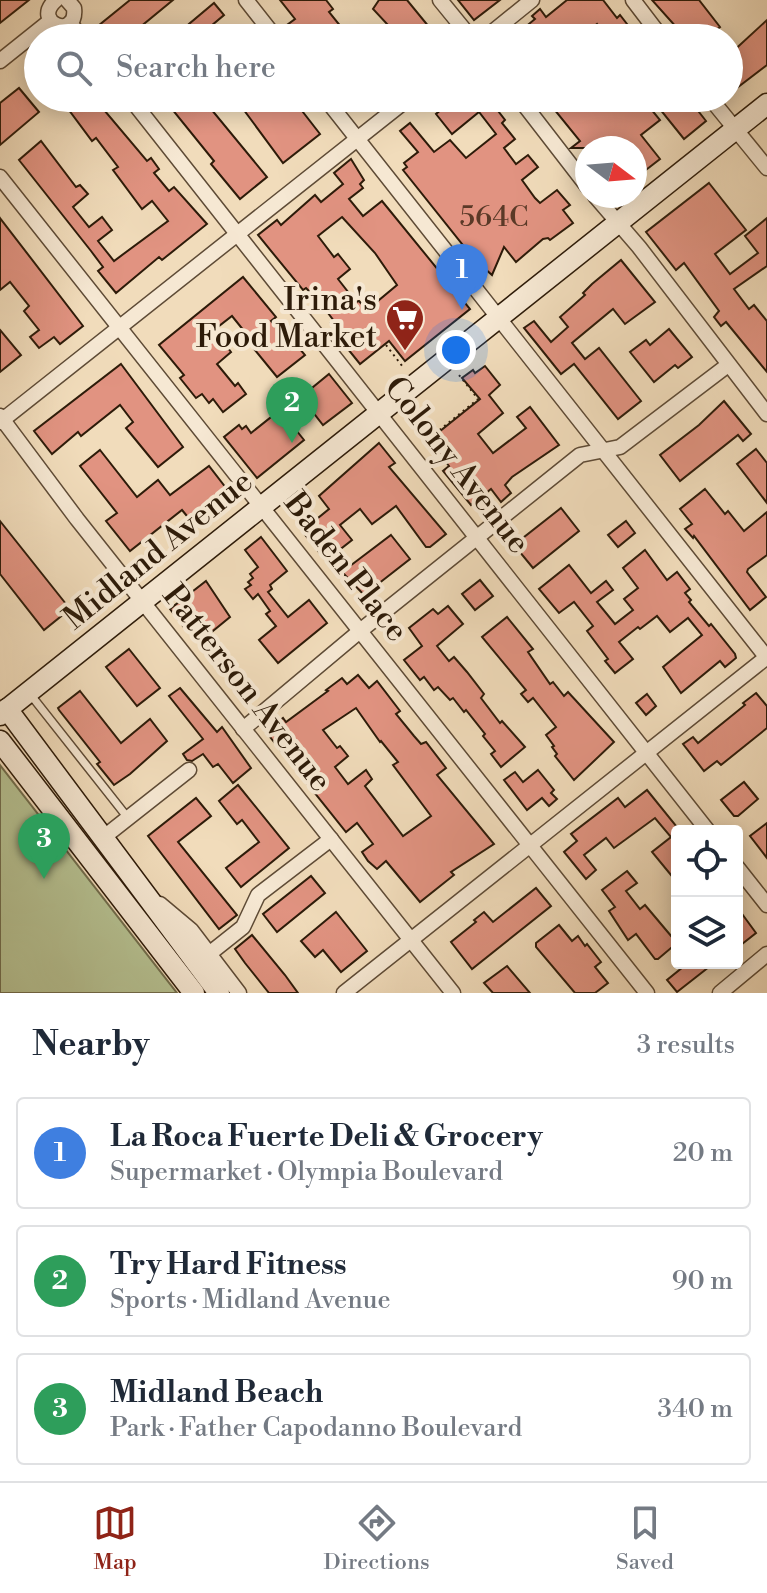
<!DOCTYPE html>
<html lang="en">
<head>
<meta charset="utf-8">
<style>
	body { margin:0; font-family:"Libre Bodoni",serif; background:#f2f2f3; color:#1f2937 }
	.controls { position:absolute; right:24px; bottom:24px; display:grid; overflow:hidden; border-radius:8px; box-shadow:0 4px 20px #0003 }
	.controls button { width:72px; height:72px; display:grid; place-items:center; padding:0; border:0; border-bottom:2px solid #e0e1e3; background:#fff; color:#1f2937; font:40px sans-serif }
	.compass { position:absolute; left:575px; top:136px; width:72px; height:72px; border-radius:50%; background:#fff; box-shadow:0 4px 20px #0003; rotate:106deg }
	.you { position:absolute; left:456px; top:350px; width:28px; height:28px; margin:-20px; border:6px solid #fff; border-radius:50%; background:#1a73e8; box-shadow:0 0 0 12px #1a73e833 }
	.badge { display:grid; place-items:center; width:52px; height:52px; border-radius:50%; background:#8f2418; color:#fff; font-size:26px; font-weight:700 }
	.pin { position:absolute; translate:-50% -66px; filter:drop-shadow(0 2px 4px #0008) }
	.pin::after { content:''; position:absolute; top:42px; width:28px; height:24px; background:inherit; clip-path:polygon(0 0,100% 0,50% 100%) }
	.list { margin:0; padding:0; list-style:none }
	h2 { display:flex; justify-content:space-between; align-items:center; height:104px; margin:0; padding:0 32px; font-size:34px }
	h2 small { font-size:26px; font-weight:400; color:#747a83 }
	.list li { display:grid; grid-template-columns:52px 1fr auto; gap:24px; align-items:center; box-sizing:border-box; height:112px; margin:0 16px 16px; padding:0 16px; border:2px solid #e0e1e3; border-radius:8px }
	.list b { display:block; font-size:30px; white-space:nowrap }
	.list p { margin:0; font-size:26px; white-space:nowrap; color:#747a83 }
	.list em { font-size:26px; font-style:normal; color:#747a83 }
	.icon { flex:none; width:44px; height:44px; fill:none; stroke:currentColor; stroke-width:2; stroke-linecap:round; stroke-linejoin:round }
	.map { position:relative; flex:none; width:767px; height:993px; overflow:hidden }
	.search { position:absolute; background:#fff; box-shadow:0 4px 20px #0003; left:24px; right:24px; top:24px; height:88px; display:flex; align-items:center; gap:20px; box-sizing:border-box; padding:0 28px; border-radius:44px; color:#747a83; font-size:30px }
	.sheet { height:488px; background:#fff }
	nav { display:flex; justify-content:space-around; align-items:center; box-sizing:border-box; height:112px; border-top:2px solid #e0e1e3; background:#fff; font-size:22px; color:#747a83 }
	nav a { display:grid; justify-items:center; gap:4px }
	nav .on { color:#8f2418 }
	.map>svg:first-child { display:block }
</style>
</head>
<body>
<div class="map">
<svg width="767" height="993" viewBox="0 0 767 993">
	<rect width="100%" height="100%" fill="#f1dcbb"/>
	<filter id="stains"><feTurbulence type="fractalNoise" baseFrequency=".0025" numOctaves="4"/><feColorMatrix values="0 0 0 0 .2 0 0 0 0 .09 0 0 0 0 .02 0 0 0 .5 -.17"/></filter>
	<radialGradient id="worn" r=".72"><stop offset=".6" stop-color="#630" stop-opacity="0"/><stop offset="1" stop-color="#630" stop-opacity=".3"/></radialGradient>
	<path fill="#b6c293" stroke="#726e4e" stroke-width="2" d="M0,765l177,228h-177z"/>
	<g fill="#e19381" stroke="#2d1b09" stroke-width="2" fill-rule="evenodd">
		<path d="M0,0h29l-29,23z"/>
		<path d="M130,0h43l-40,33 4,5h-30l-9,-12z"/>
		<path d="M280,0h46l7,9 -4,3 21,26h-52l-11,-13 8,-6z"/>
		<path d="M379,0h28l27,33 -5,5h-29l-27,-29z"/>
		<path d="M458,0h42l-26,20z"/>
		<path d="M567,0h36l14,18 3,-3 7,9 -7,5 7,9h-19l-11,-14 -17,14h-68l23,-19 -3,-3 8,-7 6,8z"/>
		<path d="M652,0h47l21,27 -14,11h-20z"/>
		<path d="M214,3l10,12 -25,21 -10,-12z"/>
		<path d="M767,20v45l-38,29v-39z"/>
		<path d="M19,88l20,24 -39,33v-42z"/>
		<path d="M60,98h34l53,63 4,-3 8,11 -5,4 15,18 5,-4 33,37 -45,36 -3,-3 -43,36 -18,-22 5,-4 -12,-16 -72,-91 22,-19 35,46 4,-2 8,9 -15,13 16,20 13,-10 10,13 -14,11 16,20 54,-40 -16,-20 -10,8 -29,-39 5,-3 -22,-29 -4,3z"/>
		<path d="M173,98h29l65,79 -27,22 -29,-35 3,-3 -47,-58z"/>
		<path d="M235,98h57l28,36 -37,29z"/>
		<path d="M455,98h33l17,22 -3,3 13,16 -11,9 12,16 12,-9 10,12 -16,13 13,18 5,5 17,-13 13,15 -7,5 10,13 -23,17 -2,-2 -5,1 -27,23 -12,-15 -12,28 -18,-16 -71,-89 4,-3 -3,-4 14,-11 -18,-21 10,-8 24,29 16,-12 16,18 30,-24 -17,-22 -27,22 -16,-20z"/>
		<path d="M545,98h45l9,11 14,-10 9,11 15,-12h5l18,22 -19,15 19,24 -18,14 -7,-8v-17h-14l-7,-9 -11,9h-32l9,-7z"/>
		<path d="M672,98h16l18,23 -22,18 -25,-31z"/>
		<path d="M351,159l13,21 -4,4 3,4 -14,11 14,17 19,-15 88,108 -65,52 -16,-20 -29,23 -21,-26 3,-2 -11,-13 3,-2 -16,-21 -12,-12 -3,2 -45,-55 19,-15 4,5 34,-30 6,7 22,-18 -9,-11zM342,217l33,36 22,32 -30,25 -8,-9 -3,1 -18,-23 12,-10 -12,-15 -4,3 -16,-21z"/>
		<path d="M709,183l37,47 -31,24 15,20 28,-21 -13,-17 22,-18v48l-33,23 15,20 5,-4 13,16v51l-41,-50 -5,4 -7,-9 5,-6 -35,-48 -8,7 -30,-38z"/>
		<path d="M0,218l83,108 -23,18 -6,-7 -15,11 -9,-11 9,-7 -15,-19 5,-5 -19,-24 -10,8z"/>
		<path d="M621,260l34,42 -30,22 -12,-15 -41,34 13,16 14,-11 42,53 -23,18 -44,-55 -13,10 -37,-46 10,-7 17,21 17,-15 -8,-10 25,-22 -2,-2 9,-9z"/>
		<path d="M243,277l33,40 -5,4 20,24 3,-3 11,13 -28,22 -27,-33 3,-2 -21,-26 -18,14 17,22 -14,12 18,22 3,-3 8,11 -23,18 -10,-13 -4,4 -7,-9 -6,4 -16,-20 4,-3 -25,-30z"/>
		<path d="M669,329l23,28 -14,11 -3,-3 -21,17 -24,-30 16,-12 4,5z"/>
		<path d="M0,330l21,25 -21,17z"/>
		<path d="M121,364l62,83 -25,20 -32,-39 7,-6 -13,-17 -39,31 -3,-4 -26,22 -18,-23z"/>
		<path d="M485,366l15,19 -11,10 14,18 -25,21 15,19 33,-25 -9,-11 13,-10 29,38 -47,32 -7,8 6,8 -10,9 -10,-13 -20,16 -28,-34 6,-5 -20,-26 51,-41 -18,-21 11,-8 2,3z"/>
		<path d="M329,374l23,29 -29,22 -22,-28z"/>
		<path d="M724,401l27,33 -8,7 -5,-6 -58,46 -20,-26 39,-30z"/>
		<path d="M280,410l24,30 -47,38 -33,-41 15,-12 3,4 4,-3 5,7z"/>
		<path d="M379,443l16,20 -6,4 57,67 -16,13h-4l-30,-41 -24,18 -12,-15 -20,16 12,15 -14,11 -3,-4 -12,10 -21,-26 27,-22 -10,-13z"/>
		<path d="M756,449l11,14v40l-30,-39z"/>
		<path d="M100,450l37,47 21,-17 12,15 39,-29 24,31 -37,30 -14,-17 -52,41 -24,-30 11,-8 -37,-47z"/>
		<path d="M705,489l20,25 3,-3 16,20 23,-19v43l-19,14 -1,3 19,25 -16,13 -56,-74 -1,2 -8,-9 7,-5 -12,-15z"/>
		<path d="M561,508l18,23 -46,37 -19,-23z"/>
		<path d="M0,521l70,88 -26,21 -44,-56z"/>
		<path d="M626,521l9,12 -17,14 -10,-12z"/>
		<path d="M391,535l19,24 -46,36 -22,-23z"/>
		<path d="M261,537l26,34 -17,14 2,4 -4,3 20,25 21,-17 18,23 -49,40 -19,-23 17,-14 -10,-12 4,-3 -12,-17 -5,5 -8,-10 6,-4 -3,-3 5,-4 -3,-4 8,-7 -13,-17z"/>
		<path d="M645,550l22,30 10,-8 13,17 -5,4 6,7 -2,2 20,24 2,-2 24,30 1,4 -11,9 -5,-6 -39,32 -18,-26 39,-32 -14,-17 -18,14 -13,-16 -17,13 -2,-2 -19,15 14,17 -18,14 -10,-12 3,-2 -21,-28 6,-5 -19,-24 -15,11 -20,-24 30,-24 22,28 15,-12 7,9 -16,12 18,22 18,-14 -9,-11 14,-11 -15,-20z"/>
		<path d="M480,580l13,16 -18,14 -13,-16z"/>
		<path d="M206,581l24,36 -22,18 -13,-18 -12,9 -13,-17z"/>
		<path d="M448,606l15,18 -26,22 12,15 5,-4 13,15 17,22 -3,4 19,25 2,-2 23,26 -24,20 -10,-13 4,-3 -12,-15 2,-2 -19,-24 -2,2 -11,-14 -3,2 -12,-13 -4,3 -10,-13 -4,3 -16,-20 18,-14 -13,-18 24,-19 5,5z"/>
		<path d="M507,617l26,32 -5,3 22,32 3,-2 11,14 4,-4 46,50 -40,38 -19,-24 2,-2 -5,-7 2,-1 -8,-11 10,-8 -23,-29 -5,4 -7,-8 5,-4 -44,-53z"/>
		<path d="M129,649l31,39 -23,18 -31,-39z"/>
		<path d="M358,675l11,13 8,-7 23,30 -4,3 18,22 7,8 5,-2 20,26 -9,7 57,69 -43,28 3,3 -34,27 -34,-41 -9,8 -9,-8 -6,-9 11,-8 -16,-21 -11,9 -80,-100 17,-14 3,4 42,-31 -2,-1 16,-12 5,6zM356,708l24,34 1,-1 17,21 -5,3 38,51 -28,20 -38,-50 7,-7 -6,-9 -18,14 -13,-17 13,-11 -8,-10 -3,2 -14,-18z"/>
		<path d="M180,688l37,44 5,-5 29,41 -18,15 -15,-19 -5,3 -10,-13 -11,7 -5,-1 -4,-6 20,-15 -34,-43z"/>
		<path d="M80,691l41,52 29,-24 17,22 -37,33 -16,11 -17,-21 3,-2 -41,-52 -1,-2z"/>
		<path d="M756,693l11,13v22l-46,37 -4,-4 -13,10 -21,-27 10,-7 5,6 47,-38 -2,-2z"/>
		<path d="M647,694l9,12 -10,9 -10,-12z"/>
		<path d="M538,770l16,20 -3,3 6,6 -8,7 -7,-8 -15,12 -23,-30 11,-8 8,10z"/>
		<path d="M744,782l14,17 -20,17h-4l-13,-16z"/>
		<path d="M238,785l51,63 -48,39 -15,-19 33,-26 -17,-22 -5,4 -18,-23z"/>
		<path d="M647,790l30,37v43l-6,5 -19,-23 19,-15 -16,-19 -41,30 -8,-10 -22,17 12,15 -10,9 -22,-27 13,-11 -6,-7 47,-36 7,9z"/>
		<path d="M196,798l15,18 -33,26 59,73 -18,14 -71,-93z"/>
		<path d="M767,823v35l-17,-22z"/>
		<path d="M627,871l10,12 -11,8 14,18 5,-4 32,38 -19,16h-3l-19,-25 -8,6 -19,-29 6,-4 -13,-17z"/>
		<path d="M311,876l14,17 -48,39 -14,-18z"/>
		<path d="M536,888l15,18 -79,63 -21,-27 25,-20 -2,-2 10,-8 9,10z"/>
		<path d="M737,907l19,26 -19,15z"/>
		<path d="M336,912l31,39 -26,21 -18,-22 -8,7 -14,-16z"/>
		<path d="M559,925l13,16 6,-5 7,10 2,-2 14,18 -6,5 13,16 -13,10h-20l-39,-46v-4z"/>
		<path d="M252,935l33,40 13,18h-29l-24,-30 -10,-14z"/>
		<path d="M688,963h26l-37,29 -10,-12z"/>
		<path d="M507,966l23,27h-37l-9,-10z"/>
	</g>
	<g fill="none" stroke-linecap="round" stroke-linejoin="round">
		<defs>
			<g id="lane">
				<path d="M655,103l6,-5"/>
				<path d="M30,694l98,124"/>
			</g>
			<g id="street">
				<path d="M56,0c-26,23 22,41 18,8l-7,-8"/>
				<path d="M246,0l30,38"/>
				<path d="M440,0l31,38"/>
				<path d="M633,0l29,38"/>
				<path d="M70,23l12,15"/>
				<path d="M485,38l47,-38"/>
				<path d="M0,61l50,-40"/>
				<path d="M130,98l578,733"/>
				<path d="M325,98l442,560"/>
				<path d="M519,98l68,88"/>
				<path d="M710,98l57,70"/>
				<path d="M0,177l647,816"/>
				<path d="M595,196l44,51 128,167"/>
				<path d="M0,416l77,103 376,474"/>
				<path d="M0,422l409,-324"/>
				<path d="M243,729l117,-98 220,-176 40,-8 108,-82"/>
				<path d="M104,837l85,-67"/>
				<path d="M737,867l30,38"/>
				<path d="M160,904l31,26 48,63"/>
				<path d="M209,954l34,-27 15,-32 73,-56"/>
				<path d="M344,993l423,-336"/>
				<path d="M720,993l47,-39"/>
			</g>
			<g id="secondary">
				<path d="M7,709l212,284"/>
				<path d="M0,715l767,-611"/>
				<path d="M0,741l194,252"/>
			</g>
		</defs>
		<use href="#lane" stroke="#5e4b36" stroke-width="10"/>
		<use href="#street" stroke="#5e4b36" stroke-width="17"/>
		<use href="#secondary" stroke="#2d1b09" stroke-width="23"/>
		<g stroke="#2d1b09" stroke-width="2" stroke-dasharray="2 4" stroke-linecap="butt">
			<path d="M386,345l17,22"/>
			<path d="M438,464l5,-4 -16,-20 51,-41 -19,-24"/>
		</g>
		<use href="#lane" stroke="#f6e8d3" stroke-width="7"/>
		<use href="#street" stroke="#f6e8d3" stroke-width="14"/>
		<use href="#secondary" stroke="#f6e8d3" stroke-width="20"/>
	</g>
	<defs>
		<symbol id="supermarket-pin" viewBox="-11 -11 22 30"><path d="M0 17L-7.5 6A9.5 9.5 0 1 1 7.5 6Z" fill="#8f2418" stroke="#f6e8d3"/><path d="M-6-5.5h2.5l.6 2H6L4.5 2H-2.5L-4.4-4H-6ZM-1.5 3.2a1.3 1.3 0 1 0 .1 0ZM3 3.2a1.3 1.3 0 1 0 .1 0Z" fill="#fff"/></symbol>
	</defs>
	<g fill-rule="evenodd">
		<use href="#supermarket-pin" x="383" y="296" width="44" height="60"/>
	</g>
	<g text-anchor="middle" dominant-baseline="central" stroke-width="8" stroke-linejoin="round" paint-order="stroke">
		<g font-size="28" fill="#5a3927">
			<text x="494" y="217">564C</text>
		</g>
		<g font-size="32" fill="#2d1b09" stroke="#f6e8d3" text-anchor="end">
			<text x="377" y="300">Irina's<tspan x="377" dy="37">Food Market</tspan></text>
		</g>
		<g font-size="32" fill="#2d1b09" stroke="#f6e8d3">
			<text transform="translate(457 465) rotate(52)">Colony Avenue</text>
			<text transform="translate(158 550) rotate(-39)">Midland Avenue</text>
			<text transform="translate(346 567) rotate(52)">Baden Place</text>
			<text transform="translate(247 688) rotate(52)">Patterson Avenue</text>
		</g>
	</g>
	<rect width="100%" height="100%" filter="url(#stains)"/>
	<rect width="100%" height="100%" fill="url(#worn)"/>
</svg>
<div class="controls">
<button><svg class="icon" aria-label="locate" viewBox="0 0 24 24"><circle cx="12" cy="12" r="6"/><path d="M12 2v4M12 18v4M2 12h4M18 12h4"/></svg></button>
<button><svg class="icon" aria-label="layers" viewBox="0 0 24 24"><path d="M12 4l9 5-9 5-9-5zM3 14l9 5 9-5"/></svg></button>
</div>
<svg class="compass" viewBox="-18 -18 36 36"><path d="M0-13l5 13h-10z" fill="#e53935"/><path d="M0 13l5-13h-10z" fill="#747a83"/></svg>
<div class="you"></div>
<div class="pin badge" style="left:462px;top:310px;background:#3f7fe0">1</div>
<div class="pin badge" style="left:292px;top:443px;background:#2e9e5b">2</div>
<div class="pin badge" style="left:44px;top:879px;background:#2e9e5b">3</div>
<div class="search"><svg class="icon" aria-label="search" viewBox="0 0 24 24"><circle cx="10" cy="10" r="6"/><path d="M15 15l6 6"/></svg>Search here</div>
</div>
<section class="sheet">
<h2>Nearby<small>3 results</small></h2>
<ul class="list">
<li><span class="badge" style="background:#3f7fe0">1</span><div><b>La Roca Fuerte Deli &amp; Grocery</b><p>Supermarket · Olympia Boulevard</p></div><em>20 m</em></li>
<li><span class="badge" style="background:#2e9e5b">2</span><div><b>Try Hard Fitness</b><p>Sports · Midland Avenue</p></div><em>90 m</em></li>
<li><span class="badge" style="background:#2e9e5b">3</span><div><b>Midland Beach</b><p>Park · Father Capodanno Boulevard</p></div><em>340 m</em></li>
</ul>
</section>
<nav>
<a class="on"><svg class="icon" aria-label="map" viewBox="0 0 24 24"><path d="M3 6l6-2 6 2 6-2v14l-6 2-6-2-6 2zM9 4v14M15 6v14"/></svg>Map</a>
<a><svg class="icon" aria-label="directions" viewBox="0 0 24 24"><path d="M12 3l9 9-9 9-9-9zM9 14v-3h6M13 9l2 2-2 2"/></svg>Directions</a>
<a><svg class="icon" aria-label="saved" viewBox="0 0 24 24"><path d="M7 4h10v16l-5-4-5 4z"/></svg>Saved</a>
</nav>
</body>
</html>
